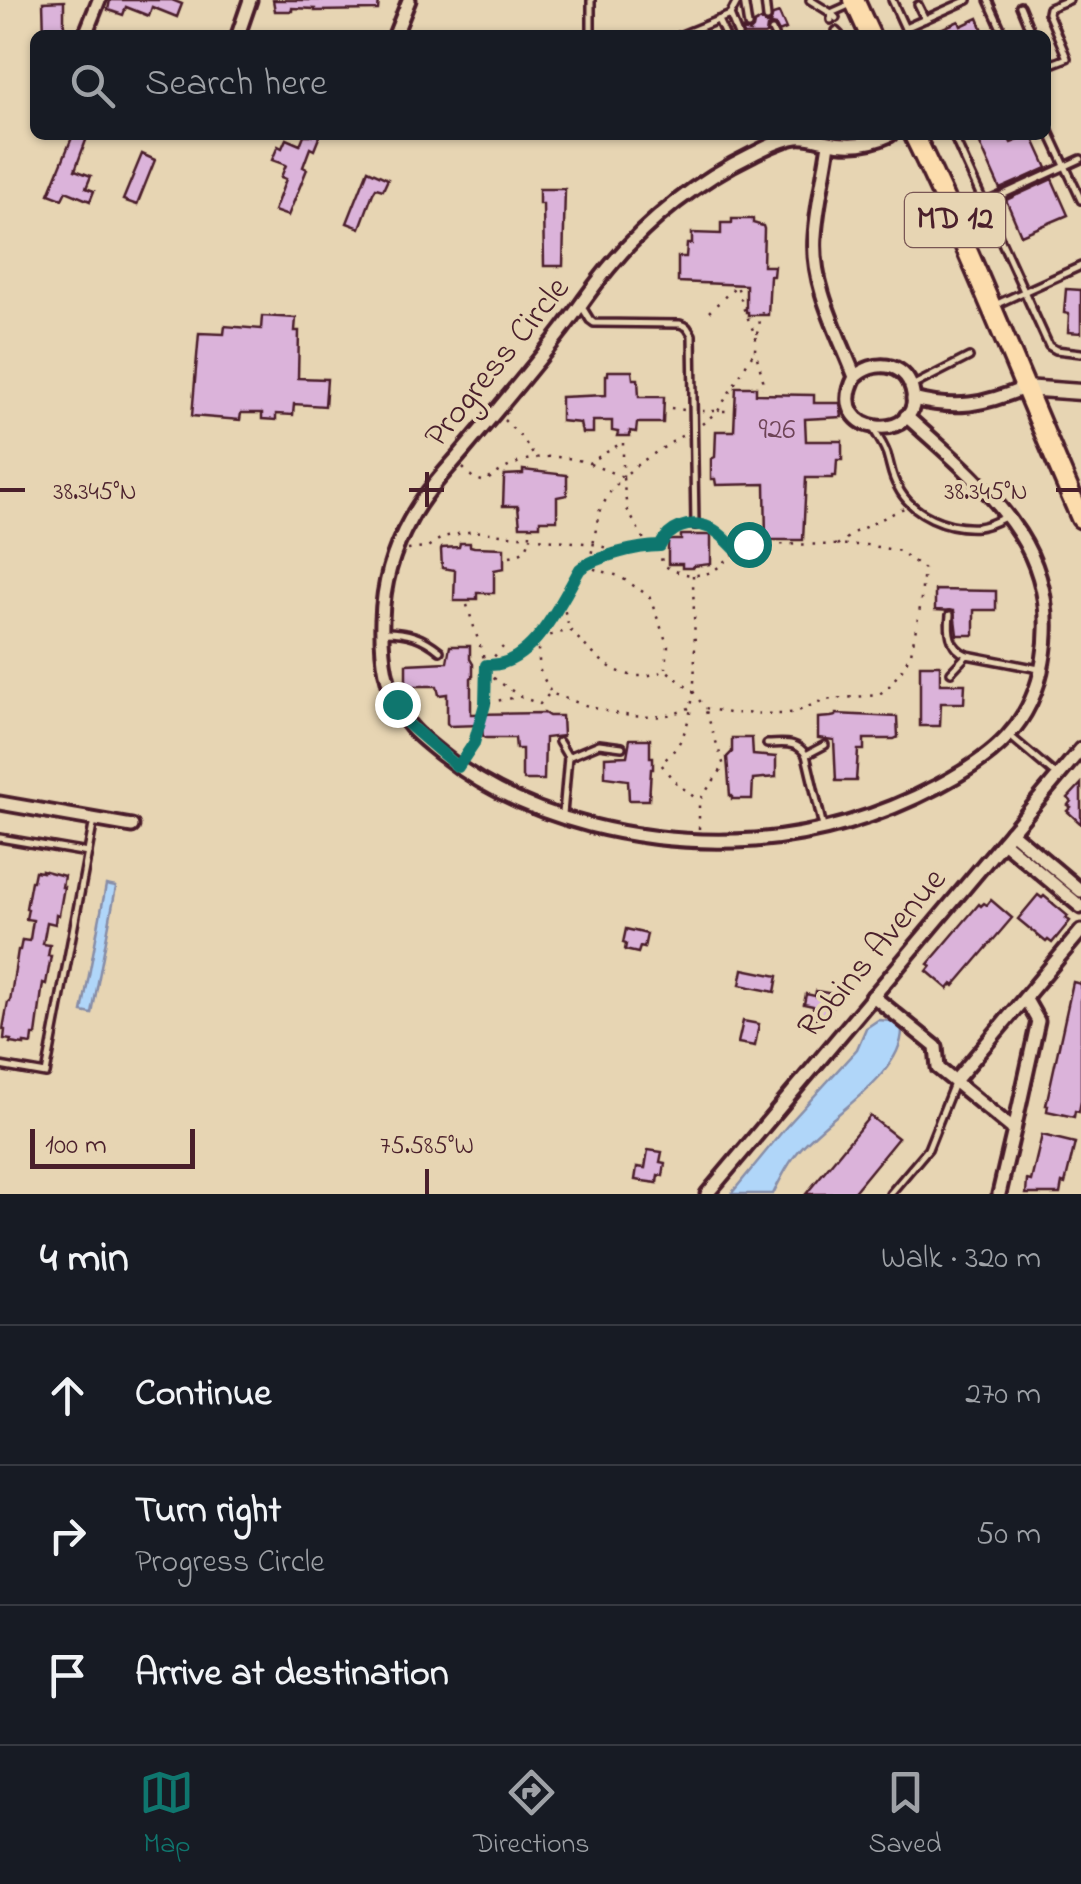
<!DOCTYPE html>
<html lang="en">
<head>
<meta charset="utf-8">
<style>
	body { margin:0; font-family:"Indie Flower",sans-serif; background:#20242c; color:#f1f3f6 }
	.scale { position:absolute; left:30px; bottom:25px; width:165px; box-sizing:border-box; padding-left:10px; border:5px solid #4a1f2b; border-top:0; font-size:28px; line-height:35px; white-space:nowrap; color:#4a1f2b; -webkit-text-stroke:8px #e7d5b3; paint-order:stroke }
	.stop { position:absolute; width:30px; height:30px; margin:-22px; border:8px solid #0f766e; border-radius:50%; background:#fff }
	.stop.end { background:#0f766e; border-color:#fff; box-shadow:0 2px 10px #0008 }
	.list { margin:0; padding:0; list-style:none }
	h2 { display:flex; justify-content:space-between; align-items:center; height:130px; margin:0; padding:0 40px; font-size:42px }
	h2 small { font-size:32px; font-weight:400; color:#9ea1a6 }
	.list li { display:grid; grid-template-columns:65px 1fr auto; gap:30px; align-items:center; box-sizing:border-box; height:140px; padding:0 40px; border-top:2px solid #363941 }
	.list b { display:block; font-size:38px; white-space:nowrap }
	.list p { margin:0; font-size:32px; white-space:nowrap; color:#9ea1a6 }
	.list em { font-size:32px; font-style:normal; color:#9ea1a6 }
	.icon { flex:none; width:55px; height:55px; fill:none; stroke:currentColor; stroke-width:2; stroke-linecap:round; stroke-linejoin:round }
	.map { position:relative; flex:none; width:1081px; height:1194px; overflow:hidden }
	.search { position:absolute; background:#171b24; box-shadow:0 2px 8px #0004; left:30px; right:30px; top:30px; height:110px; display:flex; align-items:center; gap:25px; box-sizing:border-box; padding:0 35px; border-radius:15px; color:#9ea1a6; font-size:38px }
	.sheet { height:550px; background:#171b24 }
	nav { display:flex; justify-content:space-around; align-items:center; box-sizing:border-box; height:140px; border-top:2px solid #363941; background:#171b24; font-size:28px; color:#9ea1a6 }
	nav a { display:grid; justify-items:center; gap:5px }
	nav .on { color:#0f766e }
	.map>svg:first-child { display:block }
</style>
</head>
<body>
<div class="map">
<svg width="1081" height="1194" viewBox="0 0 1081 1194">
	<rect width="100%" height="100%" fill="#e7d5b3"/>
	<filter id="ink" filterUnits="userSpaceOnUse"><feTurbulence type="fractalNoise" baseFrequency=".01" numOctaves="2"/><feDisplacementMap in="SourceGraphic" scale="20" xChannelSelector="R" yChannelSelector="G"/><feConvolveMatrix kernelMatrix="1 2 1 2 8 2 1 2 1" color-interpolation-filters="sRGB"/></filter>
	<g filter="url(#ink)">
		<g fill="#b0d6f9" stroke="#878da7" stroke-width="2.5">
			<path d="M106,885l10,2 -24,127 -10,-2z"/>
			<path d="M878,1020l14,1 10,9c0,47 -76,86 -105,123 -10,12 -17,27 -24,41h-42l55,-67 71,-78 9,-21z"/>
		</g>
		<g fill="#dbb3da" stroke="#4a1f2b" stroke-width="2.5">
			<path d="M110,0h62l10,4 -5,13 -25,-10 -3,9 -23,-9 -3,8 -15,-5z"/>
			<path d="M273,0h106l-1,10 -63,1v-2l-23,-1v3h-17z"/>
			<path d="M64,1v34h-20l-1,-33z"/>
			<path d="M779,13l7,16 -7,3 -3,-6 -5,-1 -4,2 -1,7 -2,1h-20l-2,-6 8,3 3,-3 1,-5 7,-4 4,4h5l3,-9z"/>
			<path d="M978,18l7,17h-58l32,-14 2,5z"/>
			<path d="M73,135h15l-13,35 16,6 -5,12 8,3 -4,10 -24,-10 -4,8 -13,-5z"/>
			<path d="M304,135h16l-6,15 -4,-2 -7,19 4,2 -19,47 -14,-5 12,-32 -5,-2 5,-12 -14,-5 6,-14 4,2 4,-9 14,6z"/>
			<path d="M976,135h31l4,8 21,-8 15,33 -47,21z"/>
			<path d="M142,154l13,6 -18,45 -14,-5z"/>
			<path d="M368,170l20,9 -5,11 -7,-2 -3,5 -13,35 -13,-5z"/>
			<path d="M1052,179l16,36 -47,20 -15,-35z"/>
			<path d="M539,189h26l-2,77h-19l-1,-62h-4z"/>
			<path d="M732,219h21v4l10,3 1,3 -1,37h11l-1,10h-3l-2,39h-20v-3h-2v-27l-68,-3v-25h8l1,-13h5v-11l29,1v-11h11z"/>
			<path d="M1066,289l15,1v43l-13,-1 1,-18 -5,-1z"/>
			<path d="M262,316l34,2 -1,13h4l-1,47 29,1 -2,27 -31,-2 -1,11 -17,-1v6l-14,-1v-6h-21l-1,7 -48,-4 7,-83 25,1 1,-8 36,3z"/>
			<path d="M608,371h24l1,8h5l1,18h25l-1,26h-26l-1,9 -6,-1v5h-13l1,-4 -6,-1v-10h-19v12h-11l-2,-10 -19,-2v-24l45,-2v-20h2z"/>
			<path d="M736,387h20v7l58,1v8h26l2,14 -37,2 1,22h36v19h-5l-1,16h-3v2h-27l-3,62h-37l-1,-56 -49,1 -1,-6h-4v-20l4,-2 1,-26h18z"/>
			<path d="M523,470l44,5v20l-10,2v23h-17v6h-20l-2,-20h-15l1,-28 1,-3 18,-1z"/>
			<path d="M681,535h30v29l-18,2v2h-11v-4h-14v-24h13z"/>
			<path d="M460,543h10v3l4,1 30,1v20l-10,2v23h-17v6h-7v2h-16l1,-31 -13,-2 -1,-18 1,-2 17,-1z"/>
			<path d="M935,590l61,1v19h-22v25h-17l-3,-24 -19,-1z"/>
			<path d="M450,646h20v13l3,5v12l-2,2v36l73,-1 5,3h13l1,20 -18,2 -1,42h-20l-2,-3v-28h-6l-1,-11h-29l-3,-2 -2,-11 -32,1 -2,-3v-29l-8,1 -2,-9h-28l-3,-2v-20l41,-2z"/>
			<path d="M920,665h20v19h25l-1,19h-23l-1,23h-20z"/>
			<path d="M836,714l61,3 1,20 -4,2h-30v11h-6l-2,31h-20l-2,-41 -16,-2v-20l13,-1 5,-1z"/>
			<path d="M732,738h20l1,17 23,2v20l-23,2 -1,20h-20v-3h-2l-3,-39 5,-5z"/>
			<path d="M630,739h20v18h3v12h-2l-2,31h-20l-1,-20 -23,-3v-20l22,-1z"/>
			<path d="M1081,784v40l-14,-13 4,-4 -3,-2 3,-4 -3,-3z"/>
			<path d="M42,870l22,6 -2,11h2l-5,28 -3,-1 -1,10 -8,-2 -4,22 7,1 -2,11h3l-5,28 -3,-1 -7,52h-3l-1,9 -8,-1v2l-14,-2 1,-3 -7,-1 1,-9 -2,-1 5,-27h2l8,-52h2l2,-10 7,1 1,-2 3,-19 -7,-1 2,-10 -2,-1 5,-27h2l2,-10 7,1z"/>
			<path d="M1038,895l4,3 2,-2 24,20 -2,2 4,3 -18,22 -4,-3 -2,2 -28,-23z"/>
			<path d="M991,900l21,18 -58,68 -2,-2 -4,5 -21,-18 4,-5 -3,-2 51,-60 2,2 3,-3 3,2z"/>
			<path d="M626,929l21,5 -3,14 -4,-1 -2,6 -13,-3 1,-6 -3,-1z"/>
			<path d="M743,969l35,7 -3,16 -35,-7z"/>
			<path d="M1073,982l8,2v117l-2,11 -4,-1 -1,6 -27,-6 1,-6h-2z"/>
			<path d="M816,991l18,3 -3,19 -5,-1 -2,8 -9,-2 2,-8 -4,-1v-3l-9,-2 2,-10 9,2z"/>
			<path d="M743,1021l16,3 -4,22 -17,-3z"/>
			<path d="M870,1116l28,22 -46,56h-46z"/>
			<path d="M1042,1135l33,8 -10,41 -3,-1 -2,11h-34l1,-14 4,1z"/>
			<path d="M648,1150l14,2 -2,10 5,1 -2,13 -5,-1 -1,8 -22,-3 2,-13 8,1z"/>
		</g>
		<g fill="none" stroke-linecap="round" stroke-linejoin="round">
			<defs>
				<g id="service">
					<path d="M591,0v35"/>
					<path d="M744,0l4,26"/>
					<path d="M765,0l2,18"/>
					<path d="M810,0l21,13v7"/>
					<path d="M892,0l16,35"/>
					<path d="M988,0l16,35"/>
					<path d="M918,5l7,14"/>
					<path d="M1020,6l12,29"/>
					<path d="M730,15l8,20"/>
					<path d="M836,18l-5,-5 18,-8"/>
					<path d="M718,20l7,15"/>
					<path d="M905,28l63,-28"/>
					<path d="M772,31l2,4"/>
					<path d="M836,31l4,4"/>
					<path d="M681,35l49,-20 8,-15h3"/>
					<path d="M1046,66l21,-8 -19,-45 1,-5 20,-8"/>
					<path d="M1046,125l35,75"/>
					<path d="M953,135l96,211 7,4 25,3"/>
					<path d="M956,216l125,-57"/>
					<path d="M997,304l84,-38"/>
					<path d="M582,307l8,13 4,3 86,1 7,3 5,8 3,190"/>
					<path d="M914,385l55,-28"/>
					<path d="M874,430c5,9 12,18 14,28 3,10 4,20 10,29 14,28 50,42 80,40 11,-1 19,-6 29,-11"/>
					<path d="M950,615c-2,16 -1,33 17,40"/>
					<path d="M384,632c24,0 39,5 56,19"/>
					<path d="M951,672l16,-17 72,14"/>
					<path d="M1010,736l47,40"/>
					<path d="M559,742l9,15"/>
					<path d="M767,744c15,0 30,-4 39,11l17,72"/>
					<path d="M806,755l19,-10"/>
					<path d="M563,814l5,-57 31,-13 23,3"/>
					<path d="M0,838l88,15"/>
					<path d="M0,1066l46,8 48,-254"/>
					<path d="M890,1194l38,-45 27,-68"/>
				</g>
				<g id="minor">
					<path d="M85,35l14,-35"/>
					<path d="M238,35l12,-35"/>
					<path d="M395,35l14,-35"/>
					<path d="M890,135c-21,10 -42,12 -65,6 -9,-2 -17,-5 -28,-4 -15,2 -30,10 -44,17 -54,26 -104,65 -142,111 -19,22 -34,46 -52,69 -31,40 -64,79 -97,118 -18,21 -39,43 -52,68 -17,30 -27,65 -28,100 -1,35 3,70 24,100 8,13 22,23 34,33 86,69 207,94 315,87 64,-5 126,-24 183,-54 55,-29 94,-60 105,-125 8,-45 1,-89 -24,-128 -29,-45 -73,-81 -113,-117"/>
					<path d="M829,143c-4,30 -12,62 -14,93 -4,49 23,97 40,141 -32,62 72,67 57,12 -8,-28 -39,-29 -57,-12"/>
					<path d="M913,399c43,11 71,6 111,-11"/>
					<path d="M0,803l132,23"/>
					<path d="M1011,832l70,59"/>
					<path d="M1003,842l78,65"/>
					<path d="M873,996l63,51 2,21 76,62 -15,64"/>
					<path d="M955,1081l126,-150"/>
					<path d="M1014,1130l24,-109 -13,-23"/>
					<path d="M707,1194l374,-445"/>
				</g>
				<path id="tertiary" d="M1024,388l57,4"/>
				<g id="primary">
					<path d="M854,0l16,35"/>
					<path d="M914,135c61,125 111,256 167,383"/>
				</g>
			</defs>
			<use href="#service" stroke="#4a1f2b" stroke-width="12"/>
			<use href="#minor" stroke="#4a1f2b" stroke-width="19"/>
			<use href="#tertiary" stroke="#4a1f2b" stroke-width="21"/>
			<use href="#primary" stroke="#4a1f2b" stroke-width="25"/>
			<g stroke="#4a1f2b" stroke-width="2.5" stroke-dasharray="2.5 8" stroke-linecap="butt">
				<path d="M709,312l28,-27 6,22 13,30 -1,13 9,33 -2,5"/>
				<path d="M757,334l5,-22"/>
				<path d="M671,408l13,2"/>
				<path d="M702,411h29"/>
				<path d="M504,420l19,19 11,17"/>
				<path d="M702,424l16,-13 37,-61"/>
				<path d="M590,464l33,13 15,-13 48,-31"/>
				<path d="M463,468l10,10 12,4c33,-26 64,-31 104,-19l34,-21v35l-13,15 -11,20 -9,50 1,6 28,8 30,20 19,50 -2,22"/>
				<path d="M623,478l4,31 20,36"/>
				<path d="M704,527l8,1 25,22"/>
				<path d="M837,545l18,-13 49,-24"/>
				<path d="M408,550l18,-2 17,-11 30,-6 120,13 28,8"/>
				<path d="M510,556c15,-3 20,-9 20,-25"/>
				<path d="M693,575c0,46 8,116 -9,158 -5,13 -13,21 -23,31l12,16 26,21"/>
				<path d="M562,601l7,26"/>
				<path d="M467,605l19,60 -1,37"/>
				<path d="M487,664l16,-17"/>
				<path d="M486,665l9,1 27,-12 15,-15 33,-9c28,29 52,59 96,40l28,23 11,15 24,5 53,1 14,-2 27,-12 54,-5 9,-5 15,-19 10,-18 9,-45 4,-39 -24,-18 -34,-6 -118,-1c-13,7 -21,17 -32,25 -16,11 -40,5 -54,-5 -3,-21 -1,-35 24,-38"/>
				<path d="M485,672l36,25 19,7 10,-11c43,15 95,36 139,15"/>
				<path d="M550,691l-10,-20 -3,-32 43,-70c17,-13 59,-23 79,-22"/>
				<path d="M464,758l10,-15 11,-40 33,-6"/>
				<path d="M699,829v-28l25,-35 -19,-58"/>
			</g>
			<use href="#service" stroke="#e7d5b3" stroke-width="5"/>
			<use href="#minor" stroke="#e7d5b3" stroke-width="11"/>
			<use href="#tertiary" stroke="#e7d5b3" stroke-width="14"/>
			<use href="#primary" stroke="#fcdcac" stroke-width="18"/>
		</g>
	</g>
	<g fill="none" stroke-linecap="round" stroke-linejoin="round" filter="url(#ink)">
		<path stroke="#0f766e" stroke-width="12" d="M397,704l11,20 50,43 16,-24 11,-39 1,-39c46,3 74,-62 94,-96 17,-13 59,-23 80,-23 9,-18 30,-27 50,-18 9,3 19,15 26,22l12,-6"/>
	</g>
	<path fill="none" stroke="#4a1f2b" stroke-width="4" d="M427,472v35M0,490h25M409,490h35M1056,490h25M427,1169v25"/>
	<g text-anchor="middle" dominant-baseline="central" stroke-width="8" stroke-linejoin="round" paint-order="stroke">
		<g font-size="30" fill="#6e4457">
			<text x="777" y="431">926</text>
		</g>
		<rect fill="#e7d5b3" stroke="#795654" stroke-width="2.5" x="905" y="193" width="100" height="54" rx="8"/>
		<g font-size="32" font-weight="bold" fill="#4a1f2b">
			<text x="955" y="220">MD 12</text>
		</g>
		<g font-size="35" fill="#4a1f2b" stroke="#e7d5b3">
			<text transform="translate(498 363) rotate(-51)">Progress Circle</text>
			<text transform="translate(873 954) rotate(-50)">Robins Avenue</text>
		</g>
	</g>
	<g font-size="25" text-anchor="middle" fill="#4a1f2b" stroke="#e7d5b3" stroke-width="8" stroke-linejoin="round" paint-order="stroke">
		<text x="95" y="499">38.345°N</text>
		<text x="986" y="499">38.345°N</text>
		<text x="427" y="1153">75.585°W</text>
	</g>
</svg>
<div class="scale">100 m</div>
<div class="stop" style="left:748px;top:544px"></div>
<div class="stop end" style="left:397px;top:704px"></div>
<div class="search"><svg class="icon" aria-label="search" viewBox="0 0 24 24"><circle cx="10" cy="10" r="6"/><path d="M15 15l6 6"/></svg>Search here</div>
</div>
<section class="sheet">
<h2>4 min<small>Walk · 320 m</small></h2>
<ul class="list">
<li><svg class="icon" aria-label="ahead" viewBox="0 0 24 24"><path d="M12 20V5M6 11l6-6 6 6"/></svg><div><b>Continue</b></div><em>270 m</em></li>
<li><svg class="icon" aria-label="right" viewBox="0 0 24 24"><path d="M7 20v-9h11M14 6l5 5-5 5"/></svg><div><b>Turn right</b><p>Progress Circle</p></div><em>50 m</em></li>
<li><svg class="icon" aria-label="arrive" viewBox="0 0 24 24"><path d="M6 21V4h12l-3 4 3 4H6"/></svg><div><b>Arrive at destination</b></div></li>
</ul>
</section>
<nav>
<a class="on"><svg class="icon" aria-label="map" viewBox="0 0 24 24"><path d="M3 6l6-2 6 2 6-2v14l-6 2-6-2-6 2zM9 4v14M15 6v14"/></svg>Map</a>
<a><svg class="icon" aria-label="directions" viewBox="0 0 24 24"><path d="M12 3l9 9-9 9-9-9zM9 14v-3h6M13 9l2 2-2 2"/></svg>Directions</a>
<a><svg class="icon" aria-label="saved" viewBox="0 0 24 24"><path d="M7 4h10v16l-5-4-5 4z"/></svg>Saved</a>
</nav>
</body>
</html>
